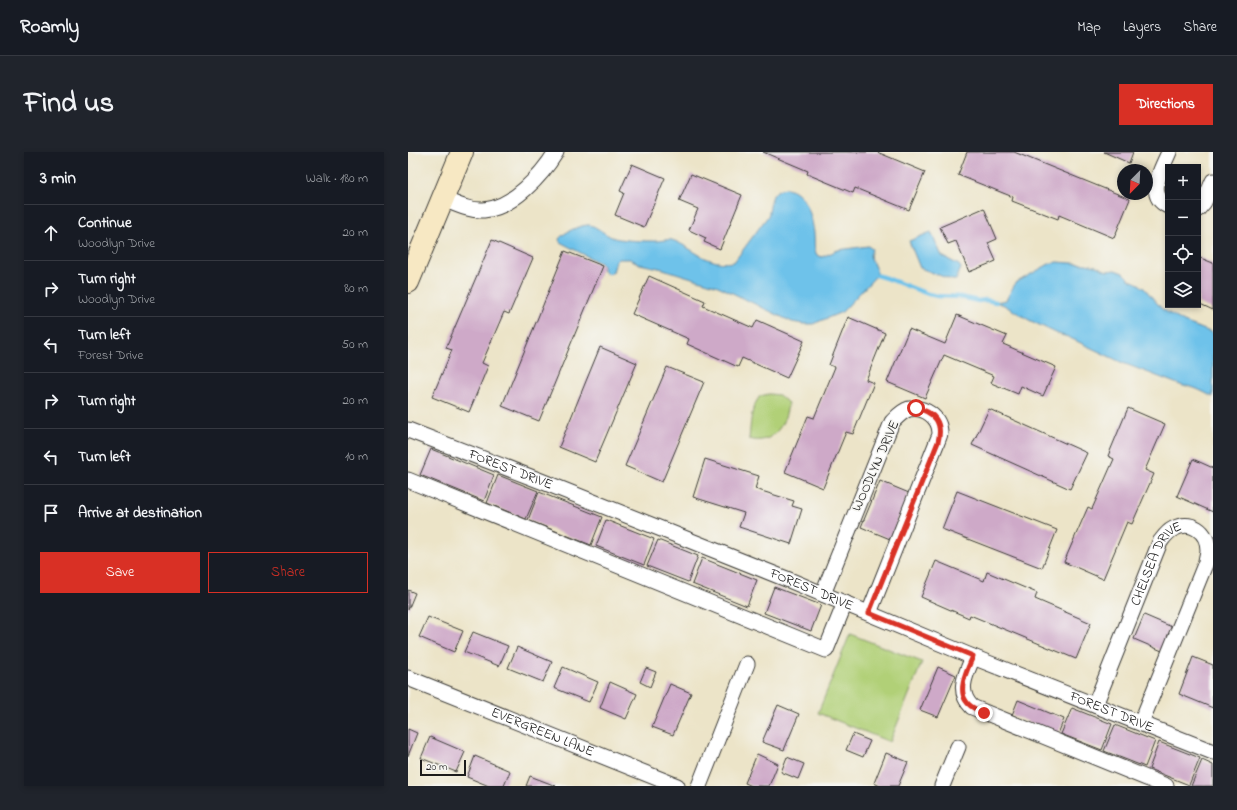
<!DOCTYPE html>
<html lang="en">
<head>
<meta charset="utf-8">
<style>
	body { margin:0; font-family:"Indie Flower",sans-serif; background:#20242c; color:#f1f3f6 }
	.controls { position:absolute; right:12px; top:12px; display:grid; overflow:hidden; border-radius:0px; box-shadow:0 2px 6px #0003 }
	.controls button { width:36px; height:36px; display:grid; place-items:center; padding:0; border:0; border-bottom:1px solid #363941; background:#171b24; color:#f1f3f6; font:20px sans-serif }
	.compass { position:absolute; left:709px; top:12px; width:36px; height:36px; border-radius:50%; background:#171b24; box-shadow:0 2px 6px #0003; rotate:204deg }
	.scale { position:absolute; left:12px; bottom:10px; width:46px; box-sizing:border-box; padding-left:4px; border:2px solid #1c1c1c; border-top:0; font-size:11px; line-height:14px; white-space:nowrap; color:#1c1c1c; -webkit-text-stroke:3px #f6f6f2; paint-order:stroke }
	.stop { position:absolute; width:12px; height:12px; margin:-9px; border:3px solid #d93025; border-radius:50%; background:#fff }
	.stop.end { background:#d93025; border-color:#fff; box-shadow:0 1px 4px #0008 }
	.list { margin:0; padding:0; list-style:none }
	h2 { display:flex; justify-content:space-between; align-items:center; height:52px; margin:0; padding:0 16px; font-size:17px }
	h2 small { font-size:13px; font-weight:400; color:#9ea1a6 }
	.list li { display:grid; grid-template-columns:26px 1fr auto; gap:12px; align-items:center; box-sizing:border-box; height:56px; padding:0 16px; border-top:1px solid #363941 }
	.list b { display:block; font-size:15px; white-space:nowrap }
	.list p { margin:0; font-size:13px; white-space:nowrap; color:#9ea1a6 }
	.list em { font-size:13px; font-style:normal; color:#9ea1a6 }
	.actions { display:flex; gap:8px; padding:12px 16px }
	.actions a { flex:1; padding:9px 0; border:1px solid #d93025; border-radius:0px; text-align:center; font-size:14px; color:#d93025 }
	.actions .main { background:#d93025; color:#fff }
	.icon { flex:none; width:22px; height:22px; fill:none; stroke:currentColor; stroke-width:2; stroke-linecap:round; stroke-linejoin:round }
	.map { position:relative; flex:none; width:805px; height:634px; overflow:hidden; border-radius:0px }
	header { display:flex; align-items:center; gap:24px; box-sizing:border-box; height:56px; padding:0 20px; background:#171b24; border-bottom:1px solid #363941 }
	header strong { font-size:19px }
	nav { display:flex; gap:22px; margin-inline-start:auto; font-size:14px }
	.intro { display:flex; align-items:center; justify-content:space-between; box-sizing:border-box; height:96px; padding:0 24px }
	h1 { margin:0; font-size:28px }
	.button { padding:10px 18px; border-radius:0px; background:#d93025; color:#fff; font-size:14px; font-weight:700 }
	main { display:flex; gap:24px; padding:0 24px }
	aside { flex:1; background:#171b24; border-radius:0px; box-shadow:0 2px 6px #0003 }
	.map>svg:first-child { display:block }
</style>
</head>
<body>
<header>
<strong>Roamly</strong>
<nav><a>Map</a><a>Layers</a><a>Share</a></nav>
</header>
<div class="intro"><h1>Find us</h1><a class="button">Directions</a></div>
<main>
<aside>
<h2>3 min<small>Walk · 180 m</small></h2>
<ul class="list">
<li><svg class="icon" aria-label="ahead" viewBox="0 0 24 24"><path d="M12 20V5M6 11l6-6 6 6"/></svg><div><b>Continue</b><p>Woodlyn Drive</p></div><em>20 m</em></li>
<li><svg class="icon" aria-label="right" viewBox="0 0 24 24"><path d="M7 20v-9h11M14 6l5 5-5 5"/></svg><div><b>Turn right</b><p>Woodlyn Drive</p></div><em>80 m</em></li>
<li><svg class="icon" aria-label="left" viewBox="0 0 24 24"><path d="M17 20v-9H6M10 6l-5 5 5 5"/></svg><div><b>Turn left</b><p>Forest Drive</p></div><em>50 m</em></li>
<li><svg class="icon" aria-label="right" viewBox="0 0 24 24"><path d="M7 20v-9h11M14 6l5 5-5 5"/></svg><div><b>Turn right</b></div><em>20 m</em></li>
<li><svg class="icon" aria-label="left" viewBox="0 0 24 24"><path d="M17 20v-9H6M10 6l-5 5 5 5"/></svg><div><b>Turn left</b></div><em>10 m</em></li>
<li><svg class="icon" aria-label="arrive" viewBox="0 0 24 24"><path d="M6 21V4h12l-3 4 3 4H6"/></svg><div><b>Arrive at destination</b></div></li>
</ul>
<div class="actions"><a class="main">Save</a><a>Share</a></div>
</aside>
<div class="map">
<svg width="805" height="634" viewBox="0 0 805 634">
	<rect width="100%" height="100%" fill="#f6f6f2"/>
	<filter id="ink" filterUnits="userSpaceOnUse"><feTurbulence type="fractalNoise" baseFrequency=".025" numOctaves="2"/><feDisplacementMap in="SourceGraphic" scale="8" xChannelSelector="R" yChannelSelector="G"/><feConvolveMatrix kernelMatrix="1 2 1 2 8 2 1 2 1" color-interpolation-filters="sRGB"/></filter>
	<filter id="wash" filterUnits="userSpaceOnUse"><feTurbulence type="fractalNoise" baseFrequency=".012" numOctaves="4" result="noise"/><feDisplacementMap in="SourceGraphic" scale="16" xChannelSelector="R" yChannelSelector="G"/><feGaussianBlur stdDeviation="0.9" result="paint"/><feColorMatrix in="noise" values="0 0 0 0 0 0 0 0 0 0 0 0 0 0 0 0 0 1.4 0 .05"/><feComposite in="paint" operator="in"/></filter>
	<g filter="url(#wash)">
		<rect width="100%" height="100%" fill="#ece4c8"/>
		<g fill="#b1d077" stroke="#66764a">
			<path d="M361,242l10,1 9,8c-2,21 -15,43 -39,36 2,-16 1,-30 11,-43z"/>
			<path d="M442,482l72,28 -32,80 -72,-29z"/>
		</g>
		<g fill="#6ec2ea" stroke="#456f83">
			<path d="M378,36c20,2 26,29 28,45 1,8 -1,15 3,22l5,2 16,-7 30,-4 4,3 -2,7 7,16 -2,5 -33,35 -29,12h-10l-11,-2 -74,-36 -55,-17 -23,-5 -10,-5h-12l-2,2 -3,11 -5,2 -5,-4v-4l-3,-3 -40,-21 -1,-3c5,-7 21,-14 30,-14 9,1 18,13 30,14 12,2 25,2 37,2 5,0 11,-2 16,-1 6,2 11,5 16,8 16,10 27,17 46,14l34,-46c4,-13 1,-26 18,-28z"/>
			<path d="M523,80l11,24 17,9 2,3 -5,12h-4l-32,-12 -11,-27z"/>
			<path d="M649,110l29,2 10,2 11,5 8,-1 8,3 7,7 9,4 6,5 17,20 22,13 29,11v64c-10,-5 -19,-11 -30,-11l-60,-23 -55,-26 -10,-3 -29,-14 -25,-15 -8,-3 10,-2 7,-13 4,-5 32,-18z"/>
		</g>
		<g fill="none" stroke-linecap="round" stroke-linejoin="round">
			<path stroke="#6ec2ea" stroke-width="4.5" d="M468,123l13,4 39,15 10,2 22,1 18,4 8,-1 10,2"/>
		</g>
		<g id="blocks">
			<g fill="#cea9c8">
				<path d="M355,0h114l48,20 -16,38 -54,-22 -2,5 -46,-19 1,-3z"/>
				<path d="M559,0h47l116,47 -16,39 -55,-23 -1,4 -46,-18 1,-4 -55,-22z"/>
				<path d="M696,0h29l-4,11z"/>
				<path d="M224,12l33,14 -21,49 -29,-12 9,-22 -4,-2z"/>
				<path d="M283,22l51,21 -22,54 -16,-7 2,-4 -17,-8 9,-21 -19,-8z"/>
				<path d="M576,56l13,31 -9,4 8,18 -27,11 -13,-31 -8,3 -8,-17z"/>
				<path d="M84,88l41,18 -24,56 -5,-2 -22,51 6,3 -19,46 -37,-15 20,-47 -6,-2z"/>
				<path d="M157,99l38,15 -64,155 -37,-15z"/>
				<path d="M790,105l15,6v47l-15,-7z"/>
				<path d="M241,124l56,25 -2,5 50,22 4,-8 47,21 -17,37 -45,-20 -4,9 -51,-23 2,-5 -57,-25z"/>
				<path d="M549,163l50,21 -4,8 53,23 -13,29 -22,-10 -3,8 -27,-11 3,-7 -50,-21 -19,43 -38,-16 22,-53 36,15z"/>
				<path d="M440,165l37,16 -19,47 8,3 -21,51 -7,-2 -23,56 -38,-16 23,-56 6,2 21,-51 -6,-2z"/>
				<path d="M192,195l37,16 -42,99 -36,-15z"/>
				<path d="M259,215l37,15 -42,100 -37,-16z"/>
				<path d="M720,256l37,16 -20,46 9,4 -22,50 -5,-2 -24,57 -39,-17 24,-55 4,2 22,-50 -6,-3z"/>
				<path d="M581,257l98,44 -17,36 -98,-44z"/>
				<path d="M23,297l63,26 -10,26 -64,-26z"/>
				<path d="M297,307l54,17 -4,13 39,12 -2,5 10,3 -11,35 -52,-17 5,-14 -51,-16z"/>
				<path d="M785,307l20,9v44l-36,-16z"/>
				<path d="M90,323l40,16 -12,28 -39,-16z"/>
				<path d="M472,329l29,12 -19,46 -29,-12z"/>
				<path d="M549,339l100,39 -15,38 -100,-39z"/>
				<path d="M131,340l63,25 -11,28 -63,-25z"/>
				<path d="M198,368l48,19 -10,26 -48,-19z"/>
				<path d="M250,388l40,16 -10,26 -41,-16z"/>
				<path d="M294,406l55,22 -10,26 -55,-22z"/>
				<path d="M528,409l48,20 3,-9 50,21 -2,6 56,24 -15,36 -106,-44 -1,3 -48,-21z"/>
				<path d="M366,435l47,18 -10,26 -47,-18z"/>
				<path d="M0,438l7,3 -7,17z"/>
				<path d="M736,463l28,12 -10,24 -28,-12z"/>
				<path d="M20,465l35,14 -9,21 -35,-15z"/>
				<path d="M65,480l35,14 -9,20 -35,-14z"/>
				<path d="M109,495l35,15 -9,20 -35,-14z"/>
				<path d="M785,505l20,8v43l-34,-14z"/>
				<path d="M155,515l35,15 -9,20 -35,-14z"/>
				<path d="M530,515l18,8 -18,42 -18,-7z"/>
				<path d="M238,516l10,4 -6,15 -10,-5z"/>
				<path d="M202,530l27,12 -11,25 -26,-11z"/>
				<path d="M262,532l21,9 -18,42 -21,-8z"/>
				<path d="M610,548l46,19 -6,15 -46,-19z"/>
				<path d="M370,553l21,9 -15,36 -22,-8z"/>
				<path d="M664,556l40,16 -10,26 -41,-16z"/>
				<path d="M707,573l40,16 -10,26 -41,-16z"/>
				<path d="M0,577l9,4 -9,23z"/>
				<path d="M445,582l17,7 -7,16 -17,-7z"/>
				<path d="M22,585l35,15 -9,20 -35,-14z"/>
				<path d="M751,590l41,16 -11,27 -40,-16z"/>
				<path d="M478,601l22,9 -10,24h-18l-6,-3z"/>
				<path d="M349,602l21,10 -9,22h-17l-7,-3z"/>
				<path d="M67,604l35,15 -6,15h-15l-22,-9z"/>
				<path d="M379,605l17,7 -6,15 -17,-7z"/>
				<path d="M794,608l11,5v21h-22z"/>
				<path d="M122,624l26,10h-30z"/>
			</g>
		</g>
	</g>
	<g filter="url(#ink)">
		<use href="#blocks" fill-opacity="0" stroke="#3b3a36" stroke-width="1"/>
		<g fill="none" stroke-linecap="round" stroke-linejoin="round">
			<defs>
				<g id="street">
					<path d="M35,47c13,5 27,12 41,11 28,-2 58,-35 72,-58"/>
					<path d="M760,54c-23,-11 -6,-37 1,-54"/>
					<path d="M790,57l6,-7 9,-21"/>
					<path id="s1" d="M0,278l133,51 248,99 184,77 240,95"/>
					<path d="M0,328l418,170 19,-47"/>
					<path d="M415,442l69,-172c5,-5 10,-11 17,-13 15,-3 31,8 31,24 0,3 -2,6 -3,9l-68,171"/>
					<path d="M565,505c-7,17 -17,34 -1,50l194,79"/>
					<path id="s2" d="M0,526l269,108"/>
					<path id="s3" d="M687,553l65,-163c4,-5 7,-10 13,-13 17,-10 35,2 35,21 0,4 -2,8 -2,12l-65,161"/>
					<path d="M291,634l48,-122"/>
					<path d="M534,634l16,-39"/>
				</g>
				<path id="secondary" d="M0,130l54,-130"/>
			</defs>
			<use href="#street" stroke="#3b3a36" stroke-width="17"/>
			<use href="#secondary" stroke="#3b3a36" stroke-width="24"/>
			<use href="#street" stroke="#fff" stroke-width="15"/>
			<use href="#secondary" stroke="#f7e8c3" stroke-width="22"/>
		</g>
	</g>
	<g fill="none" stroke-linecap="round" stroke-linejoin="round" filter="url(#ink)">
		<path stroke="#d93025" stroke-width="5" d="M508,256c19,4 27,15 22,34l-69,171 104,43c-5,13 -16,32 -7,45 4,7 12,9 18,12"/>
	</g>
	<g text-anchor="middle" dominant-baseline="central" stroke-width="3" stroke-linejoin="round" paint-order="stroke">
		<g font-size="14" fill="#1c1c1c" stroke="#f6f6f2">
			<text transform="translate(468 314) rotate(-66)">WOODLYN DRIVE</text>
			<text stroke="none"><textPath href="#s1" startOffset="110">FOREST DRIVE</textPath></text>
			<text stroke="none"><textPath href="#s3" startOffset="155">CHELSEA DRIVE</textPath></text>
			<text stroke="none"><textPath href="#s1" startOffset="434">FOREST DRIVE</textPath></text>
			<text stroke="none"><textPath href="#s1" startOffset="758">FOREST DRIVE</textPath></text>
			<text stroke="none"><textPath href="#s2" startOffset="145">EVERGREEN LANE</textPath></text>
		</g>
	</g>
</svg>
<div class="controls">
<button>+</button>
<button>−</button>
<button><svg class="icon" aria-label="locate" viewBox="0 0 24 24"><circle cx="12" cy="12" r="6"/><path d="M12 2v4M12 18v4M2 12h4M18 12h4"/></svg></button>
<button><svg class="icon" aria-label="layers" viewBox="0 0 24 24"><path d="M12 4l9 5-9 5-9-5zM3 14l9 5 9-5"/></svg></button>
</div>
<svg class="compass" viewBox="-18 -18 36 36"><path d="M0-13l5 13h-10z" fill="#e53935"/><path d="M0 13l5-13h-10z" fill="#9ea1a6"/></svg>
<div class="scale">20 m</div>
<div class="stop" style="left:508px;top:256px"></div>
<div class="stop end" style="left:576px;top:561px"></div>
</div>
</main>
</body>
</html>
